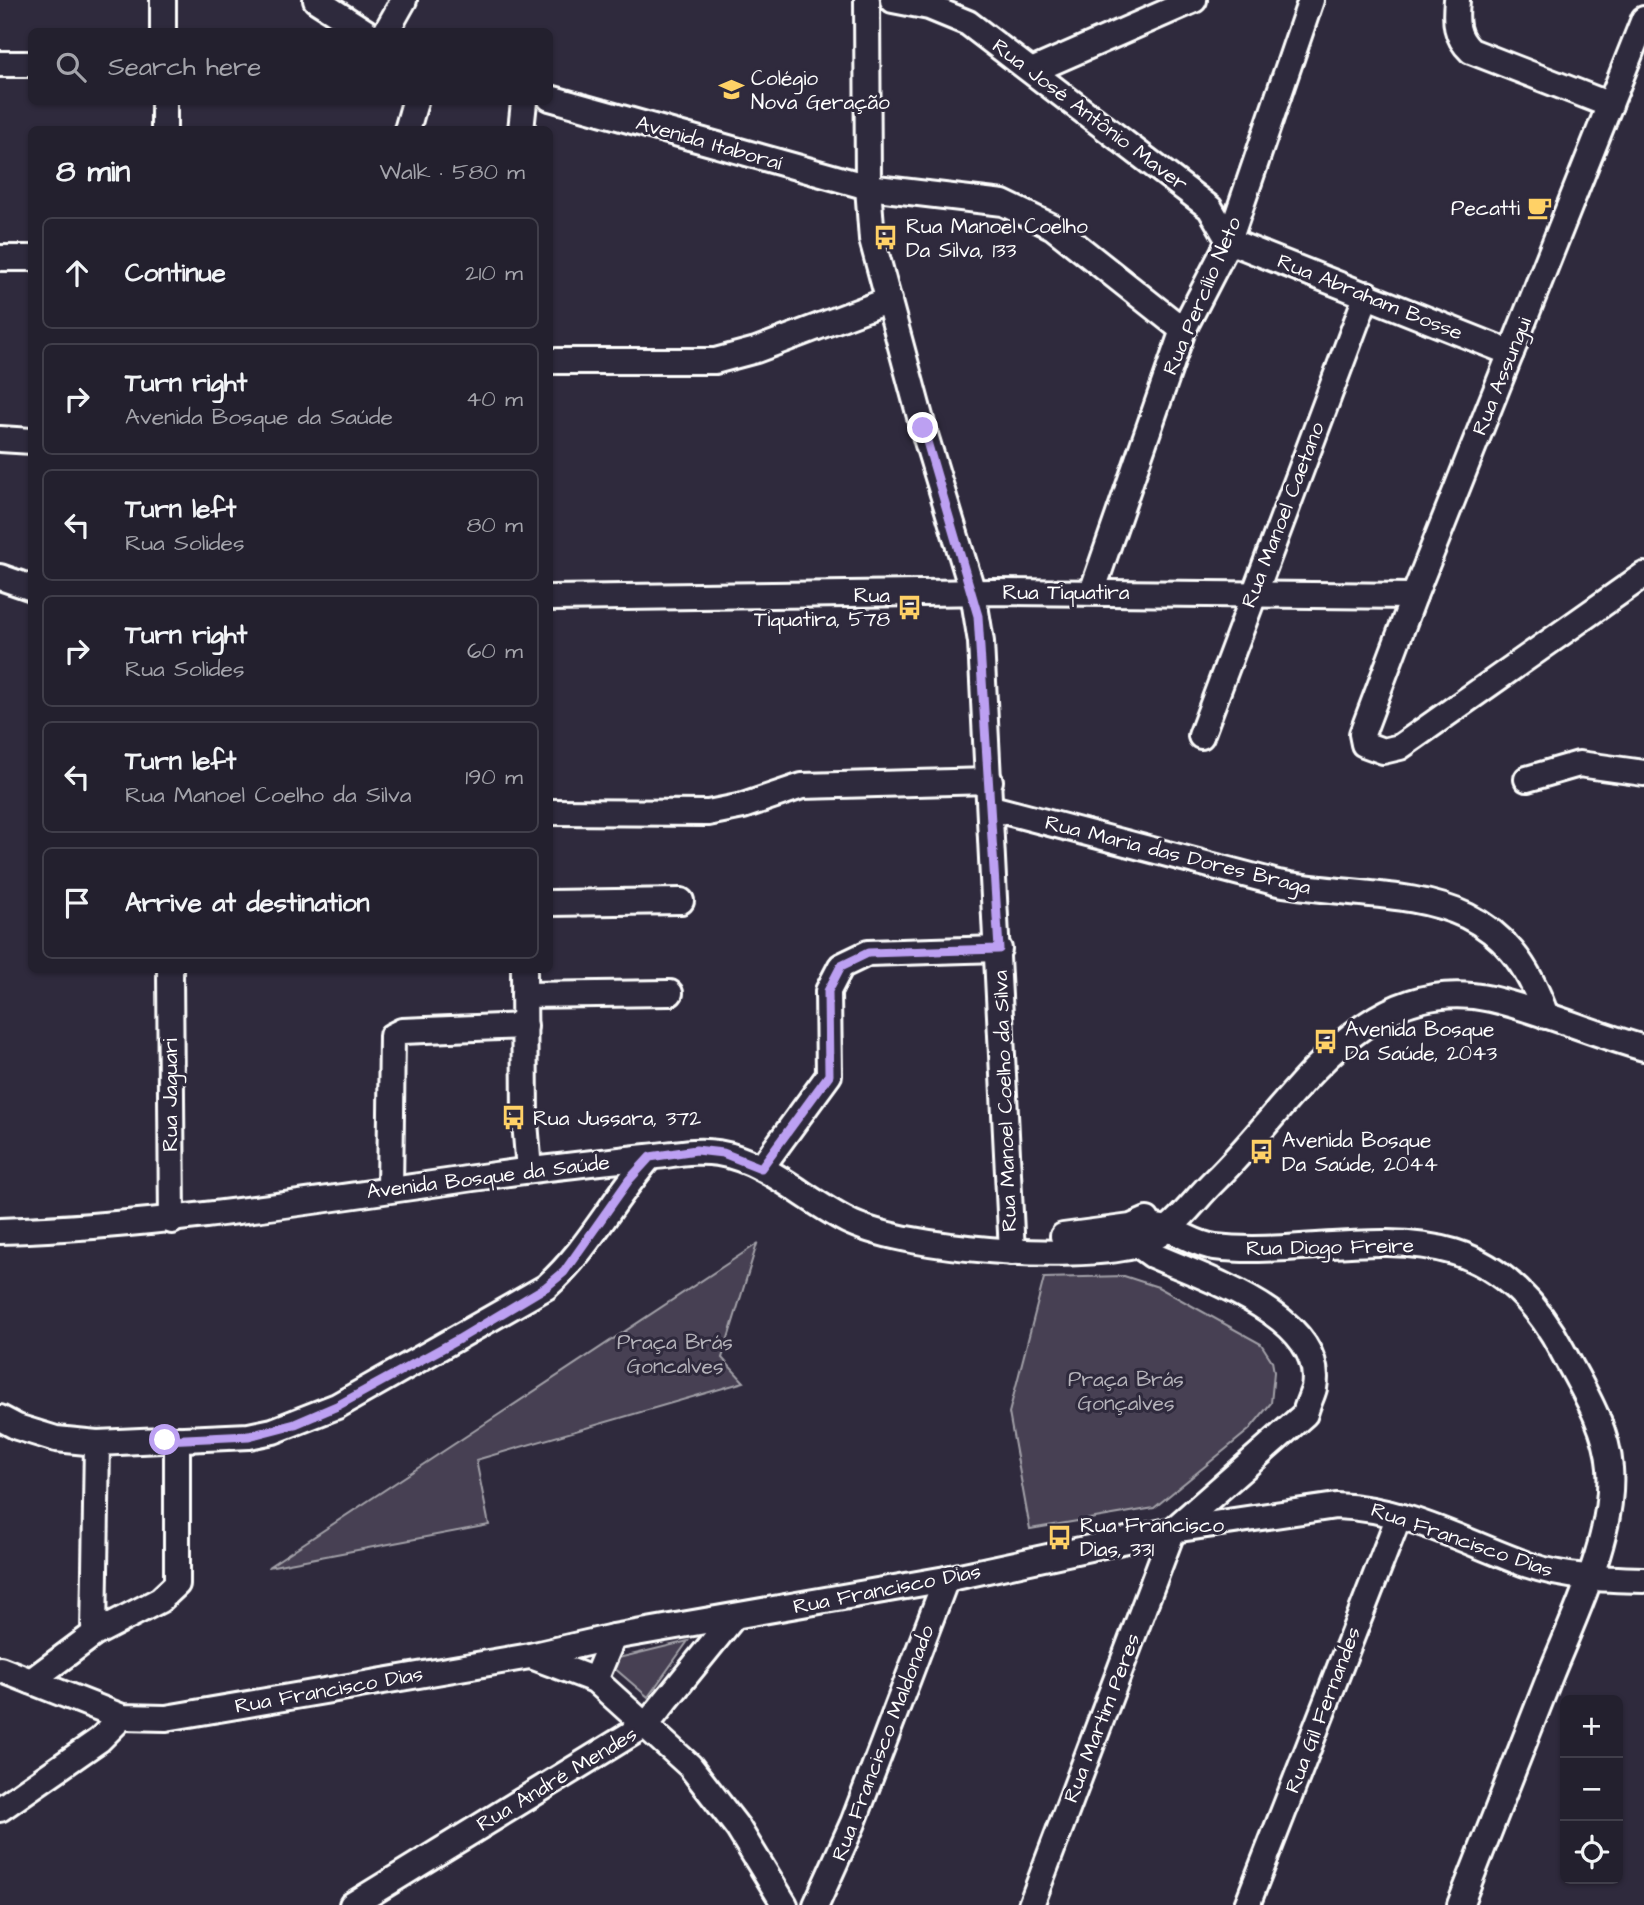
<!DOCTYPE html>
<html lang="en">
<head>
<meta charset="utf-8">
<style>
	body { margin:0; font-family:"Architects Daughter",sans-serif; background:#2b2836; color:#f1f3f6 }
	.controls { position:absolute; right:21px; bottom:21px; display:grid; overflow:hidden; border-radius:10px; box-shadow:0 2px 5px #0004 }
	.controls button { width:63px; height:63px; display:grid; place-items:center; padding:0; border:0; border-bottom:2px solid #403e4a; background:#23202e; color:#f1f3f6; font:35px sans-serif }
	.stop { position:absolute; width:21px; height:21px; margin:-16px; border:5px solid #bca0f2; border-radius:50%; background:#fff }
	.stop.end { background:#bca0f2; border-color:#fff; box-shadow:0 2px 7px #0008 }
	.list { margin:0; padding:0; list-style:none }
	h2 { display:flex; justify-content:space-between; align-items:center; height:91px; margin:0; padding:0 28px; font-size:30px }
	h2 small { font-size:23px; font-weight:400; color:#a3a3aa }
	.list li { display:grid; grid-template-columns:46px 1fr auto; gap:21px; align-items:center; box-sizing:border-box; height:112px; margin:0 14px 14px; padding:0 14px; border:2px solid #403e4a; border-radius:10px }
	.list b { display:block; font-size:26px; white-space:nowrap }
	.list p { margin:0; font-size:23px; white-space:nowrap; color:#a3a3aa }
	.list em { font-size:23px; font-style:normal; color:#a3a3aa }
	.icon { flex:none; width:38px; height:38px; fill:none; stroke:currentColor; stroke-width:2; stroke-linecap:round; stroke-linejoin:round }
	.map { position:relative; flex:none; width:1644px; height:1905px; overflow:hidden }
	.search { position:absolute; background:#23202e; box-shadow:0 2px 5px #0004; left:28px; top:28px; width:525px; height:77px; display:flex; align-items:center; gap:18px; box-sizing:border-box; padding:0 24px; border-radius:10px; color:#a3a3aa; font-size:26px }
	.panel { position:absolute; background:#23202e; box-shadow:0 2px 5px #0004; left:28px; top:126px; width:525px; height:847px; border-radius:10px }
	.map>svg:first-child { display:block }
</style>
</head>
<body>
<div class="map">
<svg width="1644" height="1905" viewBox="0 0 1644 1905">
	<rect width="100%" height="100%" fill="#2f2a3d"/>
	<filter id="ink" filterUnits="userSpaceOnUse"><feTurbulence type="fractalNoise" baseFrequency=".0143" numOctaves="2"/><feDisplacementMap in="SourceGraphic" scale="14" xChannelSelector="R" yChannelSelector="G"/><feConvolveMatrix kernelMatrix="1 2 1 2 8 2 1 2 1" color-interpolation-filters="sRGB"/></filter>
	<g filter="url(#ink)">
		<g fill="#464152" stroke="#a2a0a8" stroke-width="2">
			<path d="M757,1244l-35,114 22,24 -268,78 13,65 -221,42z"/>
			<path d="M1124,1276l34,11 103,57 11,17 2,11 -3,31 -22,27 -95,78 -124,21 -21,-116 35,-135z"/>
			<path d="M688,1641l-40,56 -42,-36z"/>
		</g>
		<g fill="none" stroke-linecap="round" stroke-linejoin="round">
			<defs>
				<g id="minor">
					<path d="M163,0v32"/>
					<path d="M316,0l50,32"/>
					<path d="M867,0l1,187 4,52 51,189 50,165 8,49 31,610"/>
					<path d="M893,0l36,7 39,16 242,185 19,33 282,112"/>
					<path d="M1457,0c-2,21 -2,36 14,51l139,54"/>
					<path d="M1644,19l-230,577 -52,138 2,10 19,7 17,-4 244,-172"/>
					<path d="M386,32l18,-32"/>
					<path d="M0,64h32"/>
					<path d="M1034,70l160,-70"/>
					<path d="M550,98l318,89 135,16 50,24 130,103"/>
					<path d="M164,102v28"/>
					<path d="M407,130l8,-28"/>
					<path d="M521,130l3,-28"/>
					<path d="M0,258h32"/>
					<path d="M550,361h165l41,-11 133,-50"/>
					<path d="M0,439l32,2"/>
					<path d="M0,577l32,11"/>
					<path d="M1092,592l91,-262 46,-89 82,-241"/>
					<path d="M550,598l445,-6 419,4"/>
					<path d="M1201,736l166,-442"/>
					<path d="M1527,779l52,-15 65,9"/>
					<path d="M992,808l286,75c117,21 221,-6 268,133"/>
					<path d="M550,812l158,1 35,-7 59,-20 188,-5"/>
					<path d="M550,903l131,-2"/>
					<path d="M170,970l2,251"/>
					<path d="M524,970l1,152 4,48"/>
					<path d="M524,995l146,-2"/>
					<path d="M761,1168l68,-93 -1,-84 13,-25 27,-13 131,-4"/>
					<path d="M390,1189l2,-153 10,-5 123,-5"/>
					<path d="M1139,1224c10,2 22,3 31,6 16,6 28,15 45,17 78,9 165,-17 239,5 49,15 85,54 108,98 19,36 45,76 48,118 5,67 -35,146 -60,208 -30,77 -60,153 -90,229"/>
					<path d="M0,1231c164,-5 325,-32 488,-55 53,-8 106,-13 159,-19 25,-2 47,-8 71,-4 50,8 89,49 134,70 61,27 217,38 282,23 38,-10 55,-41 81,-66 79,-76 146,-209 276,-181 52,12 102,35 153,49"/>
					<path d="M1063,1236l68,-9 16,-7"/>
					<path d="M0,1418l17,9 39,12 41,4 152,-7 24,-5 64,-25 209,-119c42,-37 67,-88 104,-130"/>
					<path d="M94,1634l3,-191"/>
					<path d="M531,1656l64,24 95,86 48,62 47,77"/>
					<path d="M0,1669l122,48 44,1 364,-62 83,-19 333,-58 227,-49 163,-24c69,2 128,36 192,59 38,13 76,14 116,15"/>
					<path d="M595,1680l18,-43"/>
					<path d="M31,1681l63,-47 66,-34 17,-16v-145"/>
					<path d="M0,1809l99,-69 23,-23"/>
					<path d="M352,1905l295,-181 85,-105"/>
					<path d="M816,1905l37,-82 93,-244"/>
					<path d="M1031,1905l142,-375 132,-116c2,-9 7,-18 9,-26 13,-72 -113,-111 -162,-133l-14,-10 -4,-11"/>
					<path d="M1247,1905l152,-389"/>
				</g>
			</defs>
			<use href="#minor" stroke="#fff" stroke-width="30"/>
			<use href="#minor" stroke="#2f2a3d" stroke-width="24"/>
		</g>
	</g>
	<g fill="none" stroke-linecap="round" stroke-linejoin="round" filter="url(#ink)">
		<path stroke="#bca0f2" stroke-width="9" d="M165,1440l84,-4 46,-12 42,-18 122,-67 87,-52 18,-15 65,-92 21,-23 46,-7 27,3 38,15 68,-93 -1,-84 13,-25 27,-13 131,-4 -21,-333 -55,-188"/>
	</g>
	<defs>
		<symbol id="school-bare" viewBox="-9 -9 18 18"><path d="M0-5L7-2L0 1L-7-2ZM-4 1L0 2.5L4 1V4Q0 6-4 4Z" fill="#ffd166" stroke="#2f2a3d" stroke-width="2.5" paint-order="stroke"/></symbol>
		<symbol id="cafe-bare" viewBox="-9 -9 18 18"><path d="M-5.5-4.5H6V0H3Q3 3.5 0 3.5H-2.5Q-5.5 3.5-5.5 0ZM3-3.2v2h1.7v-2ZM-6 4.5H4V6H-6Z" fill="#ffd166" stroke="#2f2a3d" stroke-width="2.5" paint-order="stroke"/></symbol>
		<symbol id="bus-bare" viewBox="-9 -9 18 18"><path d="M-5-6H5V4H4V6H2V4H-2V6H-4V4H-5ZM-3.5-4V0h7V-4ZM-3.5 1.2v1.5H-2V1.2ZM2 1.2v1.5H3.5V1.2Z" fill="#ffd166" stroke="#2f2a3d" stroke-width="2.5" paint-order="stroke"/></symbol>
	</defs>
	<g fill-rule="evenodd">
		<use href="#school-bare" x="714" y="72" width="35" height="35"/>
		<use href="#cafe-bare" x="1522" y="190" width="35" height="35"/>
		<use href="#bus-bare" x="868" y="220" width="35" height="35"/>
		<use href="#bus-bare" x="892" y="590" width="35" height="35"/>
		<use href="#bus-bare" x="1308" y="1024" width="35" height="35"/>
		<use href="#bus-bare" x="496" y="1100" width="35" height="35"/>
		<use href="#bus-bare" x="1244" y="1134" width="35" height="35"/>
		<use href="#bus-bare" x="1042" y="1520" width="35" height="35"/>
	</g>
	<g text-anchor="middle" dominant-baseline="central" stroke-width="6" stroke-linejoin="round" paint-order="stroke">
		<g font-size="21" fill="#fff" stroke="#2f2a3d" text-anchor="start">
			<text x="751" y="78">Colégio<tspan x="751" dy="24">Nova Geração</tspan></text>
			<text x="1520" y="208" text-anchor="end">Pecatti</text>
			<text x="906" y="226">Rua Manoel Coelho<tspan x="906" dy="24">Da Silva, 133</tspan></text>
			<text x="890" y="595" text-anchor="end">Rua<tspan x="890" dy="24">Tiquatira, 578</tspan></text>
			<text x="1345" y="1029">Avenida Bosque<tspan x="1345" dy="24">Da Saúde, 2043</tspan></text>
			<text x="533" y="1118">Rua Jussara, 372</text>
			<text x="1282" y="1140">Avenida Bosque<tspan x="1282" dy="24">Da Saúde, 2044</tspan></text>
			<text x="1080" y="1525">Rua Francisco<tspan x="1080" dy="24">Dias, 331</tspan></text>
		</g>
		<g font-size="21" fill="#fff" stroke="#2f2a3d">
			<text transform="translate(1090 115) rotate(37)">Rua José Antônio Maver</text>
			<text transform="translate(709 143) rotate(16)">Avenida Itaboraí</text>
			<text transform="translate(1202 296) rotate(-67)">Rua Percílio Neto</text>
			<text transform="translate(1370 297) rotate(22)">Rua Abraham Bosse</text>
			<text transform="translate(1502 376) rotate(-68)">Rua Assungui</text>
			<text transform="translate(1283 515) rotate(-69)">Rua Manoel Caetano</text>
			<text x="1066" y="592">Rua Tiquatira</text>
			<text transform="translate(1178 855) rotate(14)">Rua Maria das Dores Braga</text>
			<text transform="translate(170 1095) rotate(-90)">Rua Jaguari</text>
			<text transform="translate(1005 1101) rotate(-92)">Rua Manoel Coelho da Silva</text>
			<text transform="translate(488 1177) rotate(-7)">Avenida Bosque da Saúde</text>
			<text transform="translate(1330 1247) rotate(-1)">Rua Diogo Freire</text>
			<text transform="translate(1462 1540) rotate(19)">Rua Francisco Dias</text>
			<text transform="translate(887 1589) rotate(-11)">Rua Francisco Dias</text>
			<text transform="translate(329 1690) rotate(-10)">Rua Francisco Dias</text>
			<text transform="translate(1323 1710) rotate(-69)">Rua Gil Fernandes</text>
			<text transform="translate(1102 1718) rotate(-69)">Rua Martim Peres</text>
			<text transform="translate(883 1743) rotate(-69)">Rua Francisco Maldonado</text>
			<text transform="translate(557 1779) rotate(-31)">Rua André Mendes</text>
		</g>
		<g font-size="21" fill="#b5b3ba" stroke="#2f2a3d">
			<text x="675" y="1342">Praça Brás<tspan x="675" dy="24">Goncalves</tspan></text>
			<text x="1126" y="1379">Praça Brás<tspan x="1126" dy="24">Gonçalves</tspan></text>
		</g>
	</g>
</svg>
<div class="controls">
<button>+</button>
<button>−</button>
<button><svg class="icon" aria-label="locate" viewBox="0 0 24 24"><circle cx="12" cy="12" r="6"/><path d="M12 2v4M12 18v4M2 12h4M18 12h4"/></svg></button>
</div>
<div class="stop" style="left:165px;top:1440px"></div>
<div class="stop end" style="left:923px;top:428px"></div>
<div class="search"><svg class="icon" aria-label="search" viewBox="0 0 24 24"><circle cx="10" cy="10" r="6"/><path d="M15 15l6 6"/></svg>Search here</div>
<section class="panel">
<h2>8 min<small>Walk · 580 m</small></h2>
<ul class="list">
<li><svg class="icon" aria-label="ahead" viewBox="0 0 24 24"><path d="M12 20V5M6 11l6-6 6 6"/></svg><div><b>Continue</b></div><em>210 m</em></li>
<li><svg class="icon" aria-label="right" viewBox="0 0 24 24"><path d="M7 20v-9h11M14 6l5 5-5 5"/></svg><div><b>Turn right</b><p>Avenida Bosque da Saúde</p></div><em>40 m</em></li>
<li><svg class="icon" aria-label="left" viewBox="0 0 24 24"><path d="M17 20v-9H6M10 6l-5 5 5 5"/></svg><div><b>Turn left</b><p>Rua Solides</p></div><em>80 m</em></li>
<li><svg class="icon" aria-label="right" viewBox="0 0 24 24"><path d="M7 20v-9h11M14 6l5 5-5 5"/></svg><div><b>Turn right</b><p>Rua Solides</p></div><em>60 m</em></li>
<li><svg class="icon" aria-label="left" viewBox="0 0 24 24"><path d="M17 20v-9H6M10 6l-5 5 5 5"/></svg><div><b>Turn left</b><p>Rua Manoel Coelho da Silva</p></div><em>190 m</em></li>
<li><svg class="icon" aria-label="arrive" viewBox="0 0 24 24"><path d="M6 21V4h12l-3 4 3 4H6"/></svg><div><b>Arrive at destination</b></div></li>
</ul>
</section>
</div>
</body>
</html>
